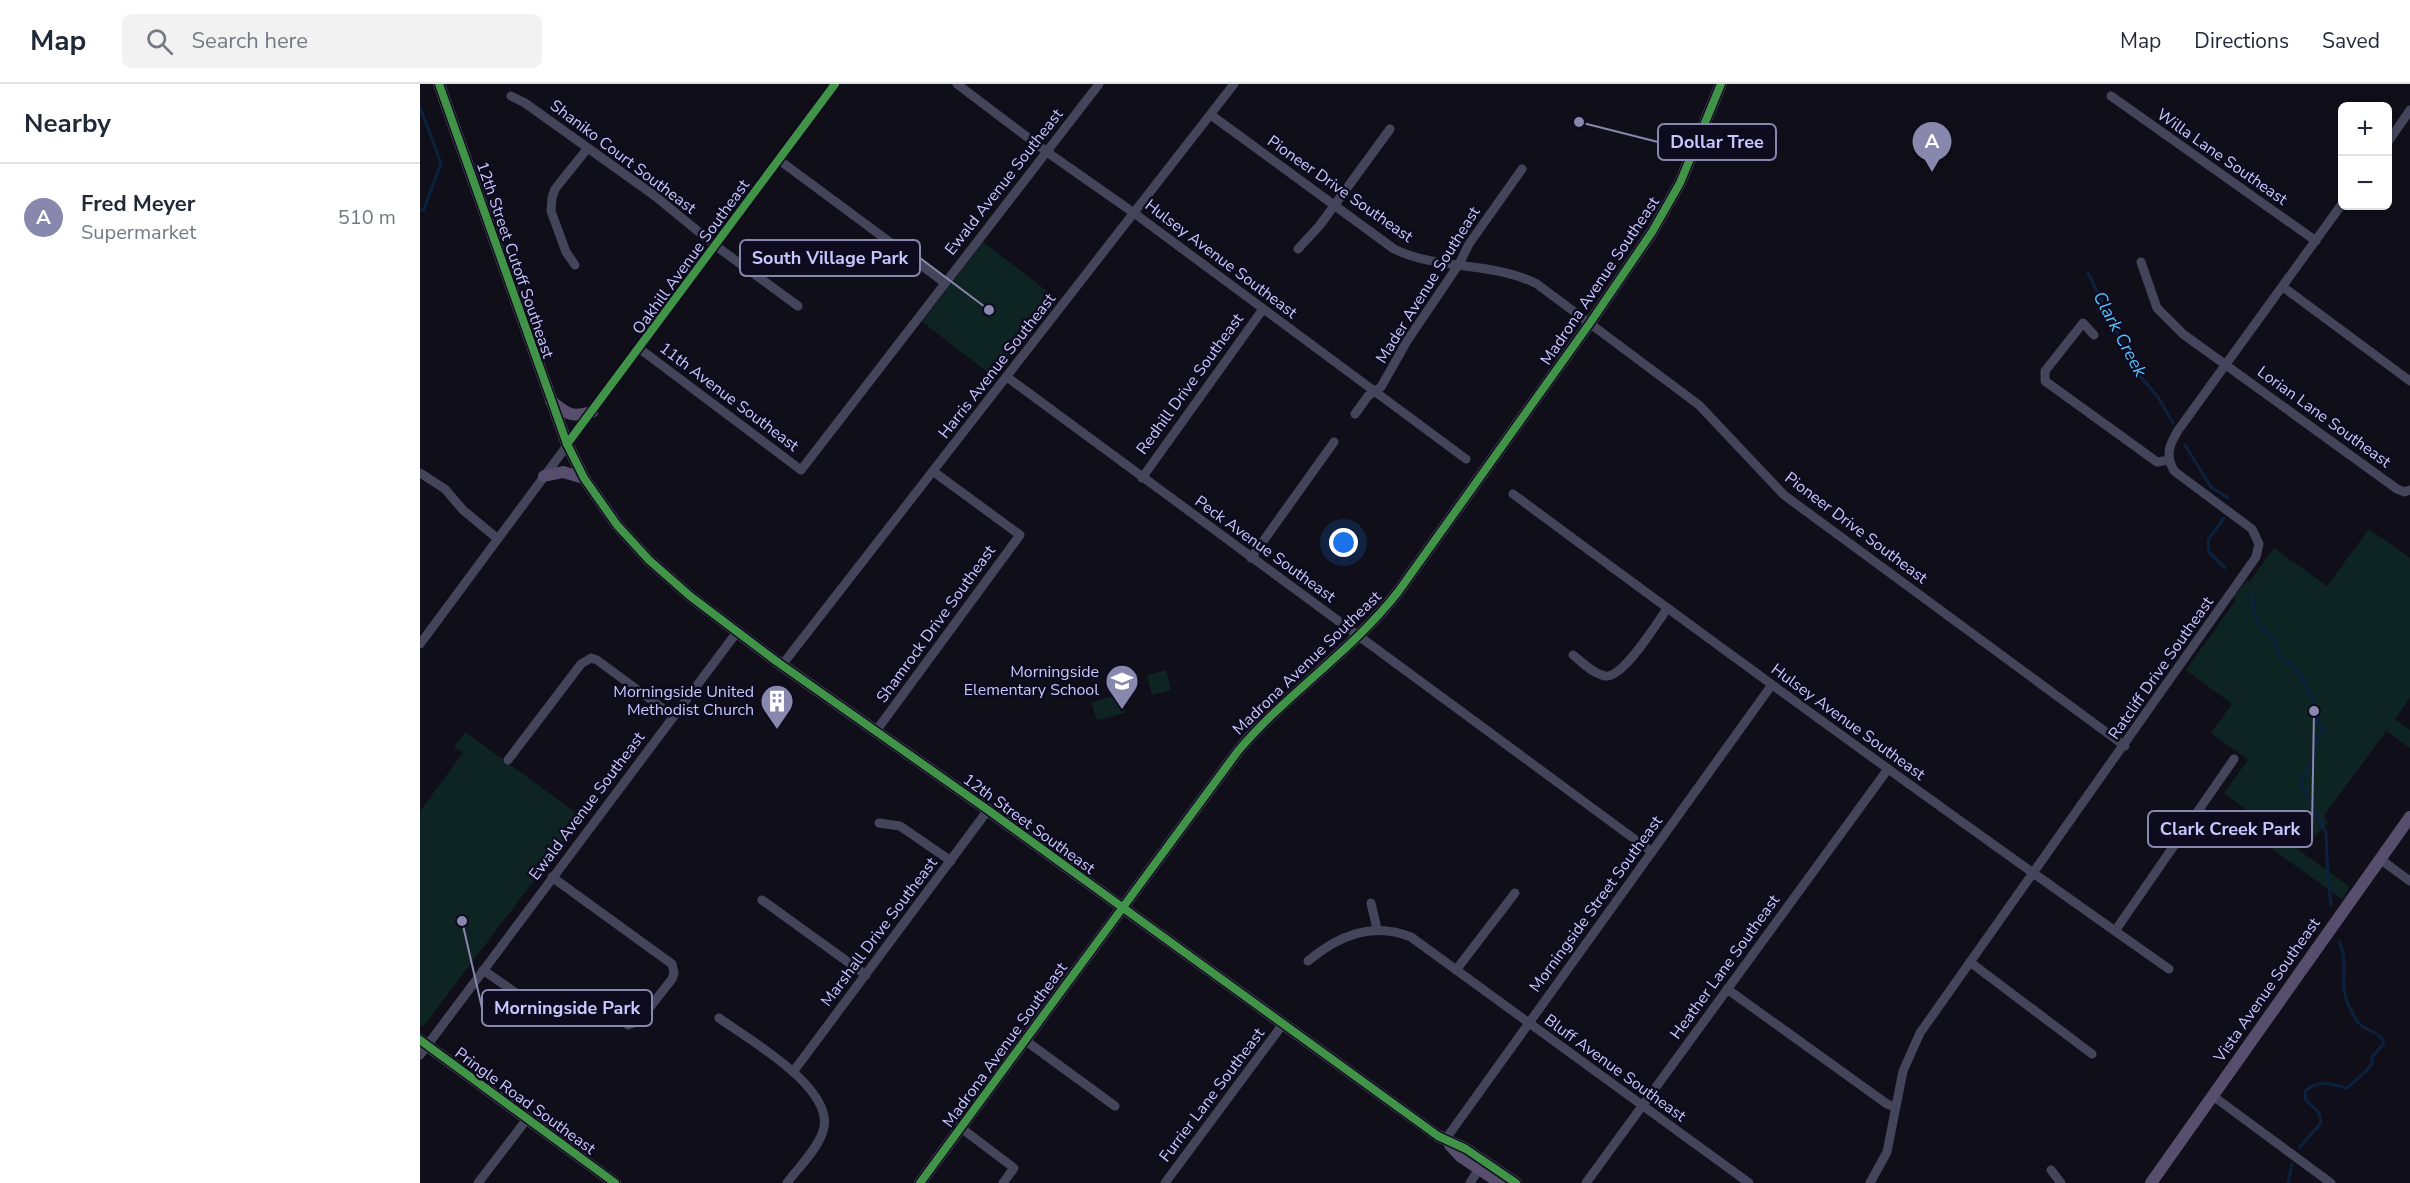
<!DOCTYPE html>
<html lang="en">
<head>
<meta charset="utf-8">
<style>
	body { margin:0; font-family:"Nunito Sans",sans-serif; background:#f2f2f3; color:#1f2937 }
	.controls { position:absolute; right:18px; top:18px; display:grid; overflow:hidden; border-radius:9px; box-shadow:0 3px 9px #0003 }
	.controls button { width:54px; height:54px; display:grid; place-items:center; padding:0; border:0; border-bottom:2px solid #e0e1e3; background:#fff; color:#1f2937; font:30px sans-serif }
	.you { position:absolute; left:924px; top:459px; width:21px; height:21px; margin:-15px; border:4px solid #fff; border-radius:50%; background:#1a73e8; box-shadow:0 0 0 9px #1a73e833 }
	.badge { display:grid; place-items:center; width:39px; height:39px; border-radius:50%; background:#8887ae; color:#fff; font-size:20px; font-weight:700 }
	.pin { position:absolute; translate:-50% -50px; filter:drop-shadow(0 2px 3px #0008) }
	.pin::after { content:''; position:absolute; top:32px; width:21px; height:18px; background:inherit; clip-path:polygon(0 0,100% 0,50% 100%) }
	.list { margin:0; padding:0; list-style:none }
	h2 { display:flex; justify-content:space-between; align-items:center; height:78px; margin:0; padding:0 24px; font-size:26px }
	h2 small { font-size:20px; font-weight:400; color:#747a83 }
	.list li { display:grid; grid-template-columns:39px 1fr auto; gap:18px; align-items:center; box-sizing:border-box; height:108px; padding:0 24px; border-top:2px solid #e0e1e3 }
	.list b { display:block; font-size:22px; white-space:nowrap }
	.list p { margin:0; font-size:20px; white-space:nowrap; color:#747a83 }
	.list em { font-size:20px; font-style:normal; color:#747a83 }
	.icon { flex:none; width:33px; height:33px; fill:none; stroke:currentColor; stroke-width:2; stroke-linecap:round; stroke-linejoin:round }
	.map { position:relative; flex:none; width:1990px; height:1099px; overflow:hidden }
	header { display:flex; align-items:center; gap:36px; box-sizing:border-box; height:84px; padding:0 30px; background:#fff; border-bottom:2px solid #e0e1e3 }
	header strong { font-size:28px }
	nav { display:flex; gap:33px; margin-inline-start:auto; font-size:21px }
	.search { width:420px; height:54px; background:#f2f2f3; display:flex; align-items:center; gap:15px; box-sizing:border-box; padding:0 21px; border-radius:9px; color:#747a83; font-size:22px }
	main { display:flex }
	aside { flex:1; background:#fff }
	.map>svg:first-child { display:block }
</style>
</head>
<body>
<header>
<strong>Map</strong>
<div class="search"><svg class="icon" aria-label="search" viewBox="0 0 24 24"><circle cx="10" cy="10" r="6"/><path d="M15 15l6 6"/></svg>Search here</div>
<nav><a>Map</a><a>Directions</a><a>Saved</a></nav>
</header>
<main>
<aside>
<h2>Nearby<small></small></h2>
<ul class="list">
<li><span class="badge">A</span><div><b>Fred Meyer</b><p>Supermarket</p></div><em>510 m</em></li>
</ul>
</aside>
<div class="map">
<svg width="1990" height="1099" viewBox="0 0 1990 1099">
	<rect width="100%" height="100%" fill="#100f19"/>
	<g fill="#0e2423">
		<path d="M563,158l73,56 -61,79c-25,-17 -48,-37 -73,-55z"/>
		<path d="M1949,445l41,29v140l-15,21 15,11v18l-24,-17 -62,85 4,7 -15,15 -11,2 -6,8 54,39 -8,12 -102,-73 10,-14 -26,-19 24,-33 -37,-27 21,-29 -46,-34 50,-70 -2,-4 13,-16 2,2 25,-34 53,38z"/>
		<path d="M746,586l5,20 -19,5 -5,-20z"/>
		<path d="M703,610l2,19 -28,7 -6,-18z"/>
		<path d="M45,648l117,85 -159,210 -3,-2v-214l43,-58 -9,-6z"/>
	</g>
	<g fill="none" stroke-linecap="round" stroke-linejoin="round">
		<g stroke="#0b223e" stroke-width="3">
			<path d="M0,23l21,56 -17,46 -4,2"/>
			<path d="M1668,189l49,99 21,25 15,26"/>
			<path d="M1765,361l26,42 17,11"/>
			<path d="M1804,434l-16,22 1,12 16,16"/>
			<path d="M1830,509l3,4v9l3,11 6,11 11,11 5,15 19,16 10,18 11,23 -1,11 7,9 -6,6 -8,29 -10,16 26,51 2,46 3,26"/>
			<path d="M1879,1064l22,-25 -2,-10 -13,-13 -1,-9c14,-12 25,-7 42,-3l18,-16 7,-8v-7l12,-14c-4,-14 -21,-9 -30,-27 -4,-7 -9,-19 -10,-27 -1,-16 3,-32 -5,-47"/>
			<path d="M1868,1099l4,-19"/>
		</g>
		<g stroke="#44455a" stroke-width="9">
			<path d="M537,0l90,68 87,61 332,246"/>
			<path d="M91,12l14,7 130,93 61,50 82,60"/>
			<path d="M1691,12l205,145"/>
			<path d="M791,31l183,134c46,22 98,12 143,35l162,121 85,90 341,251"/>
			<path d="M1968,58l22,-32"/>
			<path d="M359,76l166,123"/>
			<path d="M878,165l22,-24 70,-96"/>
			<path d="M1721,178l16,46 26,26 214,155 8,3 5,-2"/>
			<path d="M155,181l-9,-13 -15,-41 1,-13 3,-9 32,-40"/>
			<path d="M1863,203l127,94"/>
			<path d="M1674,251l-11,-12 -38,48v10l112,81 12,-2"/>
			<path d="M220,265l161,121 298,-386"/>
			<path d="M587,293l645,475"/>
			<path d="M935,330l13,-18 13,-9 26,-46 52,-77 10,-20 53,-75"/>
			<path d="M0,389l25,16 18,21 35,29"/>
			<path d="M722,394l121,-169"/>
			<path d="M1093,410c217,161 435,320 656,475"/>
			<path d="M831,474l83,-116"/>
			<path d="M0,560l415,-560"/>
			<path d="M1153,571c9,7 20,19 32,21 18,3 51,-52 62,-67"/>
			<path d="M362,581l452,-581"/>
			<path d="M456,647l144,-196 -86,-63"/>
			<path d="M88,676l73,-96 10,-6 6,2 76,56"/>
			<path d="M459,739l21,3 51,35"/>
			<path d="M1960,775l30,22"/>
			<path d="M132,793l120,87 2,9 -2,6 -33,42 -11,4"/>
			<path d="M342,816l104,75"/>
			<path d="M951,819l6,26"/>
			<path d="M1695,847l119,-172"/>
			<path d="M888,877c30,-25 64,-40 103,-24l338,246"/>
			<path d="M1550,878l122,92"/>
			<path d="M63,886l53,37"/>
			<path d="M1036,886l59,-77"/>
			<path d="M1307,905l160,115 8,3"/>
			<path d="M299,934c29,21 122,73 103,116 -7,18 -24,34 -35,49"/>
			<path d="M606,957l89,65"/>
			<path d="M0,971l317,-423"/>
			<path d="M373,988l195,-262"/>
			<path d="M1793,1012l118,87"/>
			<path d="M541,1044l53,40 -11,15"/>
			<path d="M1025,1056l326,-454"/>
			<path d="M1631,1086l10,13"/>
			<path d="M58,1099l49,-64"/>
			<path d="M745,1099l118,-159"/>
			<path d="M1050,1099l11,-17"/>
			<path d="M1166,1099l302,-414"/>
			<path d="M1450,1099l17,-31 16,-81 17,-38 336,-476 3,-13 -7,-15 -78,-58c-9,-17 -5,-26 5,-42l163,-225"/>
		</g>
		<g stroke="#574e6d" stroke-width="12">
			<path d="M19,0l128,360 17,34 33,47 32,35 41,36 86,65 212,149 450,326 28,13 50,34"/>
			<path d="M131,317c16,13 20,17 41,11"/>
			<path d="M124,392l19,-4 21,6"/>
			<path d="M0,956l195,143"/>
			<path d="M1030,1061l10,11 40,27"/>
			<path d="M500,1099l318,-432c49,-58 113,-99 160,-159l192,-269 62,-91 28,-49 41,-99"/>
			<path d="M1731,1099l259,-366"/>
		</g>
		<defs>
			<g id="cycleway">
				<path d="M19,0l128,360 17,34 33,47 32,35 41,36 86,65 212,149 450,326 28,13 50,34"/>
				<path d="M147,360l268,-360"/>
				<path d="M0,956l195,143"/>
				<path d="M500,1099l318,-432c49,-58 113,-99 160,-159l192,-269 62,-91 28,-49 41,-99"/>
			</g>
		</defs>
		<use href="#cycleway" stroke="#0d0b1d" stroke-width="11"/>
		<use href="#cycleway" stroke="#419447" stroke-width="8"/>
	</g>
	<defs>
		<symbol id="school-pin" viewBox="-11 -11 22 30"><path d="M0 17L-7.5 6A9.5 9.5 0 1 1 7.5 6Z" fill="#8887ae" stroke="#0d0b1d"/><path d="M0-5L7-2L0 1L-7-2ZM-4 1L0 2.5L4 1V4Q0 6-4 4Z" fill="#fff"/></symbol>
		<symbol id="building-pin" viewBox="-11 -11 22 30"><path d="M0 17L-7.5 6A9.5 9.5 0 1 1 7.5 6Z" fill="#8887ae" stroke="#0d0b1d"/><path d="M-4-6H4V6H1V3H-1V6H-4ZM-2.5-4.3h1.7v1.8h-1.7ZM.8-4.3h1.7v1.8H.8ZM-2.5-1h1.7V.8h-1.7ZM.8-1h1.7V.8H.8Z" fill="#fff"/></symbol>
	</defs>
	<g fill-rule="evenodd">
		<use href="#school-pin" x="683" y="578" width="38" height="52"/>
		<use href="#building-pin" x="338" y="598" width="38" height="52"/>
	</g>
	<g text-anchor="middle" dominant-baseline="central" stroke-width="5" stroke-linejoin="round" paint-order="stroke">
		<g font-size="16" fill="#c9c7ff" stroke="#0d0b1d">
			<text transform="translate(203 73) rotate(37)">Shaniko Court Southeast</text>
			<text transform="translate(1802 73) rotate(35)">Willa Lane Southeast</text>
			<text transform="translate(584 98) rotate(-52)">Ewald Avenue Southeast</text>
			<text transform="translate(920 105) rotate(35)">Pioneer Drive Southeast</text>
			<text transform="translate(271 173) rotate(-54)">Oakhill Avenue Southeast</text>
			<text transform="translate(801 175) rotate(37)">Hulsey Avenue Southeast</text>
			<text transform="translate(95 176) rotate(71)">12th Street Cutoff Southeast</text>
			<text transform="translate(1180 197) rotate(-56)">Madrona Avenue Southeast</text>
			<text transform="translate(1008 201) rotate(-58)">Mader Avenue Southeast</text>
			<text transform="translate(577 282) rotate(-52)">Harris Avenue Southeast</text>
			<text transform="translate(770 300) rotate(-54)">Redhill Drive Southeast</text>
			<text transform="translate(309 313) rotate(37)">11th Avenue Southeast</text>
			<text transform="translate(1904 333) rotate(36)">Lorian Lane Southeast</text>
			<text transform="translate(1436 444) rotate(37)">Pioneer Drive Southeast</text>
			<text transform="translate(845 465) rotate(36)">Peck Avenue Southeast</text>
			<text transform="translate(516 540) rotate(-54)">Shamrock Drive Southeast</text>
			<text transform="translate(887 579) rotate(-44)">Madrona Avenue Southeast</text>
			<text transform="translate(1741 584) rotate(-55)">Ratcliff Drive Southeast</text>
			<text transform="translate(1428 638) rotate(36)">Hulsey Avenue Southeast</text>
			<text transform="translate(167 722) rotate(-53)">Ewald Avenue Southeast</text>
			<text transform="translate(609 740) rotate(36)">12th Street Southeast</text>
			<text transform="translate(1176 820) rotate(-54)">Morningside Street Southeast</text>
			<text transform="translate(459 848) rotate(-53)">Marshall Drive Southeast</text>
			<text transform="translate(1305 883) rotate(-54)">Heather Lane Southeast</text>
			<text transform="translate(1847 906) rotate(-55)">Vista Avenue Southeast</text>
			<text transform="translate(585 961) rotate(-54)">Madrona Avenue Southeast</text>
			<text transform="translate(1195 984) rotate(36)">Bluff Avenue Southeast</text>
			<text transform="translate(792 1011) rotate(-53)">Furrier Lane Southeast</text>
			<text transform="translate(105 1017) rotate(36)">Pringle Road Southeast</text>
		</g>
		<g font-size="16" fill="#c9c7ff" stroke="#0d0b1d" text-anchor="end">
			<text x="679" y="588">Morningside<tspan x="679" dy="18">Elementary School</tspan></text>
			<text x="334" y="608">Morningside United<tspan x="334" dy="18">Methodist Church</tspan></text>
		</g>
		<g font-size="18" font-style="italic" fill="#55bfff" stroke="#0d0b1d">
			<text transform="translate(1700 250) rotate(62)">Clark Creek</text>
		</g>
	</g>
	<path fill="none" stroke="#8887ae" stroke-width="2" d="M1159 38L1238 58M569 226L500 174M1894 627L1892 745M42 837L62 924"/>
	<g fill="#8887ae" stroke="#0d0b1d" stroke-width="2">
		<circle cx="1159" cy="38" r="6"/>
		<circle cx="569" cy="226" r="6"/>
		<circle cx="1894" cy="627" r="6"/>
		<circle cx="42" cy="837" r="6"/>
	</g>
	<g fill="#0d0b1d" stroke="#8887ae" stroke-width="2">
		<rect x="1238" y="40" width="118" height="36" rx="6"/>
		<rect x="320" y="156" width="180" height="36" rx="6"/>
		<rect x="1728" y="727" width="164" height="36" rx="6"/>
		<rect x="62" y="906" width="170" height="36" rx="6"/>
	</g>
	<g font-size="18" text-anchor="middle" font-weight="bold" fill="#c9c7ff">
		<text x="1297" y="64">Dollar Tree</text>
		<text x="410" y="180">South Village Park</text>
		<text x="1810" y="751">Clark Creek Park</text>
		<text x="147" y="930">Morningside Park</text>
	</g>
</svg>
<div class="controls">
<button>+</button>
<button>−</button>
</div>
<div class="you"></div>
<div class="pin badge" style="left:1512px;top:88px">A</div>
</div>
</main>
</body>
</html>
